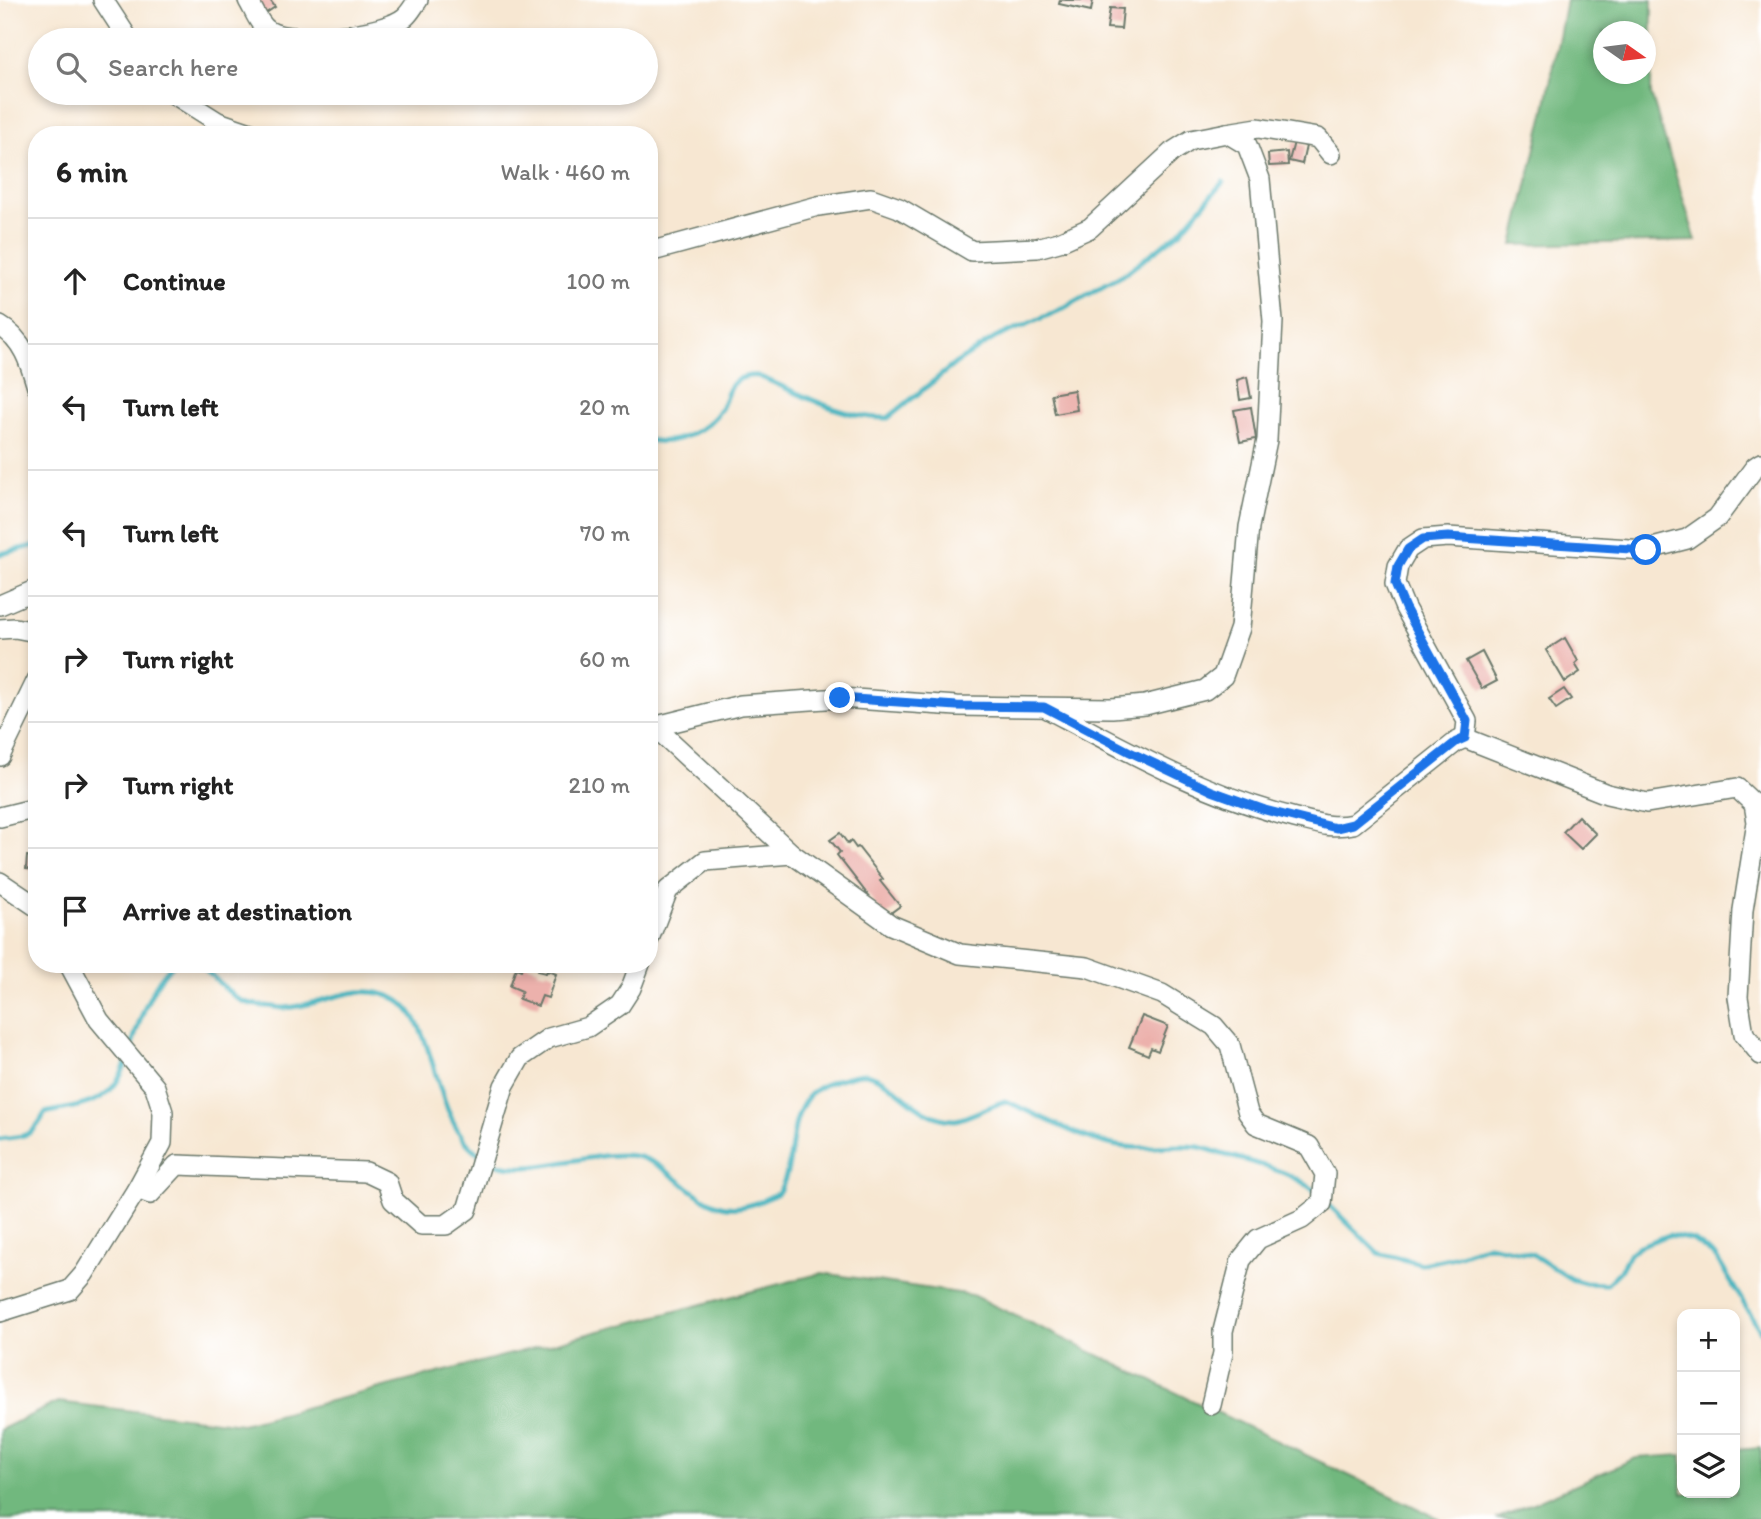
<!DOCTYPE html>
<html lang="en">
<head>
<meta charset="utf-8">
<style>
	body { margin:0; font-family:Itim,sans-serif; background:#f2f2f2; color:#222 }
	.controls { position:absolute; right:21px; bottom:21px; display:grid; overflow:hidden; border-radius:14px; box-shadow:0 4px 10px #0003 }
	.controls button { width:63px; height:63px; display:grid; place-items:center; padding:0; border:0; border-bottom:2px solid #e0e0e0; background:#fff; color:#222; font:35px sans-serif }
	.compass { position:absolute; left:1593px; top:21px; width:63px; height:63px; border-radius:50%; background:#fff; box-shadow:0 4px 10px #0003; rotate:104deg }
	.stop { position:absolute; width:21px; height:21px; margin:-16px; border:5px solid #1a73e8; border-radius:50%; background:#fff }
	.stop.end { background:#1a73e8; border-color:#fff; box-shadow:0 2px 7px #0008 }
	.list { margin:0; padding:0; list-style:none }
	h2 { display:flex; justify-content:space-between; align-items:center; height:91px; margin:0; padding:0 28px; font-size:30px }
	h2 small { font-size:23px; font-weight:400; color:#767676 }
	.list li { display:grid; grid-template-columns:46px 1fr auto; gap:21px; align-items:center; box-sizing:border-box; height:126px; padding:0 28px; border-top:2px solid #e0e0e0 }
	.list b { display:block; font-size:26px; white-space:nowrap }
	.list em { font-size:23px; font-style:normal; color:#767676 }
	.icon { flex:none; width:38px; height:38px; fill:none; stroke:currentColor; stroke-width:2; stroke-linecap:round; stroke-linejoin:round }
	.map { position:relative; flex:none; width:1761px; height:1519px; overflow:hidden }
	.search { position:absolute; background:#fff; box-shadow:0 4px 10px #0003; left:28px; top:28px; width:630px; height:77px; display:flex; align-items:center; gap:18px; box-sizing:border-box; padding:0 24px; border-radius:38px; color:#767676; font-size:26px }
	.panel { position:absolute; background:#fff; box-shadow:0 4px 10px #0003; left:28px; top:126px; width:630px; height:847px; border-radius:28px }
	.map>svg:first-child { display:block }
</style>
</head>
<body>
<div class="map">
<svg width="1761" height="1519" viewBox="0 0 1761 1519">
	<rect width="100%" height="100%" fill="#fff"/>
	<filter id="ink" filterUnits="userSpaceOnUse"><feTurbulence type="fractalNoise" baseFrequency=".0143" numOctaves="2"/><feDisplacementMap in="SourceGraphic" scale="14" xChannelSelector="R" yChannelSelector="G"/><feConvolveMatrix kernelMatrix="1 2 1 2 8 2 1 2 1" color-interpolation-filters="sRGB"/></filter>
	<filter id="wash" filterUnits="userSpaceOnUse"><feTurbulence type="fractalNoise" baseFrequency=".00686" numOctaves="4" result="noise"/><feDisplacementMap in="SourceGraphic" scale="28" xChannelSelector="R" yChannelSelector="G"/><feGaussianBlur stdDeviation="1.57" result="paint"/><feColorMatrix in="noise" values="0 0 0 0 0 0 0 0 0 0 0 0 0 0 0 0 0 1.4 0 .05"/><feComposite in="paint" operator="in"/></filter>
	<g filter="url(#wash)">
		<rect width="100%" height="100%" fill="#f7e7d2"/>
		<g fill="#71b87e" stroke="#487a59" stroke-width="2" fill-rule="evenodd">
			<path d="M1566,0h86l-1,94 45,147 -183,4 32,-136zM1604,32h42v42h-42z"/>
			<path d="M822,1273l150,22 468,224h-1440v-89l58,-28 184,22z"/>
			<path d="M1761,1448v71h-265l140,-61 46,-3v38h53v-43z"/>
		</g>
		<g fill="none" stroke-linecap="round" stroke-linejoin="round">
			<g stroke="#44b3be" stroke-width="5">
				<path d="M649,440c26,6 58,-9 72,-31 4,-7 6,-19 12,-25 6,-7 17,-9 25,-8 40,16 86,44 130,42l68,-55 39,-25 63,-27 64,-35 58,-44 43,-50"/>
				<path d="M0,554l37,-9"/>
				<path d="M197,964l5,2c11,10 23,24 36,33 7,4 17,6 25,7 7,0 15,2 21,2 38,-2 72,-28 110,-10 44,21 37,123 85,156"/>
				<path d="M130,1051c10,-31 19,-64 43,-87"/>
				<path d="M0,1139c27,-4 31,0 45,-26 40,-9 68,-8 82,-53"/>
				<path d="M487,1159c35,24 109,-13 153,-2 13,4 23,11 33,19 41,32 55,43 105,17 19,-29 8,-68 30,-96 6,-8 22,-16 32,-18 8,-2 19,-6 26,-5 34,8 50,46 89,46 8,0 40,-16 50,-19 35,14 67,34 104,43 30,8 61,-1 90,3 11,2 21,7 31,9 30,9 65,16 88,38"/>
				<path d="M1327,1203l51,50 44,11 32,-7 34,-12 44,9 39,25 14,4 22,1 13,-13 9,-17 10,-8 30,-11 24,5 23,17 45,75"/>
			</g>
		</g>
		<g id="blocks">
			<g fill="#ecb1ac">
				<path d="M253,0h17l5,7 -12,8z"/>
				<path d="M1060,0h33l-2,11 -32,-7z"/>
				<path d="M1110,8l13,1 -2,20 -14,-1z"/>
				<path d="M1294,142l12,4 -4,18 -13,-3z"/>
				<path d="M1287,152l1,13 -19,1 -1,-12z"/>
				<path d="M1247,377l4,21 -11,2 -3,-20z"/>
				<path d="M1074,390l3,20 -22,4 -4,-20z"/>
				<path d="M1251,407l5,32 -16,3 -6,-32z"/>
				<path d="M1565,638l13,23 -3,3 5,8 -15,10 -19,-32z"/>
				<path d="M1482,652l15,29 -15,8 -16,-28z"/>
				<path d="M1564,689l7,10 -15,10 -7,-10z"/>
				<path d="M31,767h6v20l-10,-2z"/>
				<path d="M1578,816l18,18 -15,15 -18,-17z"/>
				<path d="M840,833l8,11 3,-3 5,7 2,-1 25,32 -3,2 20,25 -15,11 -48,-62 3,-3 -10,-12z"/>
				<path d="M27,856l10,1v13l-11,-1z"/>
				<path d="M523,964l16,5 -2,2 9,2 1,-2 9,3 -8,24 -6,-2 -4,10 -19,-7 3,-8 -12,-5 6,-18 5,2z"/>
				<path d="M1142,1016l26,10 -10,25 -7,-3 -3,7 -19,-8z"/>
			</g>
		</g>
	</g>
	<g filter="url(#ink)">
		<use href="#blocks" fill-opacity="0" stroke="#6b786b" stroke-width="2"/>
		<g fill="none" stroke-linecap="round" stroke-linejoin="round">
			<defs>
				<g id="street">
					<path d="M103,0l26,40"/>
					<path d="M248,0c6,10 11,25 21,31 22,14 116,4 136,-14 5,-4 9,-12 13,-17"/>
					<path d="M172,93l46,29 38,13"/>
					<path d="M1227,133l31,-5 60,10 13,16"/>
					<path d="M649,252l169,-46 53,-8 28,10 73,43 65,-3 22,-6 31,-14 82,-76 19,-12 36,-7 20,12 13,34 13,142 -6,119 -18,87 -9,101 -17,48 -18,14 -60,15 -33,3 -155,-2 -117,-8 -99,7 -92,23"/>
					<path d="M0,326c23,13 30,37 37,61"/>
					<path d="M0,605l37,-16"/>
					<path d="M0,629l15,-1 21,4 1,2"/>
					<path d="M1048,709c79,42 159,87 247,109 22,5 35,11 58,6l103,-82 9,-4"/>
					<path d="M655,727l137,127 99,71 69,29 127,13 75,27 52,32 16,19 18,68 8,11 53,22 16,28 -3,29 -20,16 -44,20 -17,21 -18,71v22l-12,52"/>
					<path d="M1465,738l2,-17 -62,-113 -10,-24 3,-18 10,-17 15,-10 25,-2 197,13 42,-11 30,-21 38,-51 6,-4"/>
					<path d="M1465,738l142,56 40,9 90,-15 17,16 3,18 -14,88 -5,87 6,37 17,21"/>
					<path d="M0,756l37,-76"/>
					<path d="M0,817l37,-9"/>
					<path d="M0,882l37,25"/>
					<path d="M649,939l19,-49 37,-29 87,-7"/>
					<path d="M137,1189l13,5 27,-29 189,7 21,10 6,18 28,25h25l21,-15 37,-124 16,-28 29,-20 39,-11 32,-22 11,-17 9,-24"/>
					<path d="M0,1312l70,-22 14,-16 53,-85 25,-46 1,-31 -8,-25 -56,-67 -30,-56"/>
				</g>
			</defs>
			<use href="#street" stroke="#6b786b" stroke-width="22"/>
			<use href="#street" stroke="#fff" stroke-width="19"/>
		</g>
	</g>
	<g fill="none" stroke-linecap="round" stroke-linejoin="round" filter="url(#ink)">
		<path stroke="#1a73e8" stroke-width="9" d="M840,698l117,8 87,1 86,45 82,39 53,19 71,18 17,-4 103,-82 9,-4 2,-17 -62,-113 -10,-24 3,-18 10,-17 15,-10 25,-2 198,13"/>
	</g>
</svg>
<div class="controls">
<button>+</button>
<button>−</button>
<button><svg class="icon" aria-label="layers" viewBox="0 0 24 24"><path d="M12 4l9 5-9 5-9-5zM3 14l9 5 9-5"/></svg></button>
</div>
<svg class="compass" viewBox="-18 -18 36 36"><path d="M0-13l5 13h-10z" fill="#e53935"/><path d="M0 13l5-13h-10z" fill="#767676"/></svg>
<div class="stop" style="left:1646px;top:550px"></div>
<div class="stop end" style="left:840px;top:698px"></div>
<div class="search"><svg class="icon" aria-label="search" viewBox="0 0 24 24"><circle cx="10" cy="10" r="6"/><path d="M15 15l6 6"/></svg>Search here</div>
<section class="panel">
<h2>6 min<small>Walk · 460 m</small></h2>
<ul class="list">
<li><svg class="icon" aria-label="ahead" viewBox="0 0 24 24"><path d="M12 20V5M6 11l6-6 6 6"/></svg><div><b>Continue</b></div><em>100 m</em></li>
<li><svg class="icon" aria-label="left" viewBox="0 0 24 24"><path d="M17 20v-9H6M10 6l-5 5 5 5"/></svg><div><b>Turn left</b></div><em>20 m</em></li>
<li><svg class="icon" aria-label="left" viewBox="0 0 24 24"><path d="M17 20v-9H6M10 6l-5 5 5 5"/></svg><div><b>Turn left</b></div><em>70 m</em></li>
<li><svg class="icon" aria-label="right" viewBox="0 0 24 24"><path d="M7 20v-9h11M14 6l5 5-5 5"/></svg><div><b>Turn right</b></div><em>60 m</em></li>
<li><svg class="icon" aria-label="right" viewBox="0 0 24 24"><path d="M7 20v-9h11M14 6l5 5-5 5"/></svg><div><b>Turn right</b></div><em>210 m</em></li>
<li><svg class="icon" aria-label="arrive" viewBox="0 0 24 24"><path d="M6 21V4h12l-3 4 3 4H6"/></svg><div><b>Arrive at destination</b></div></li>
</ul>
</section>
</div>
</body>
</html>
